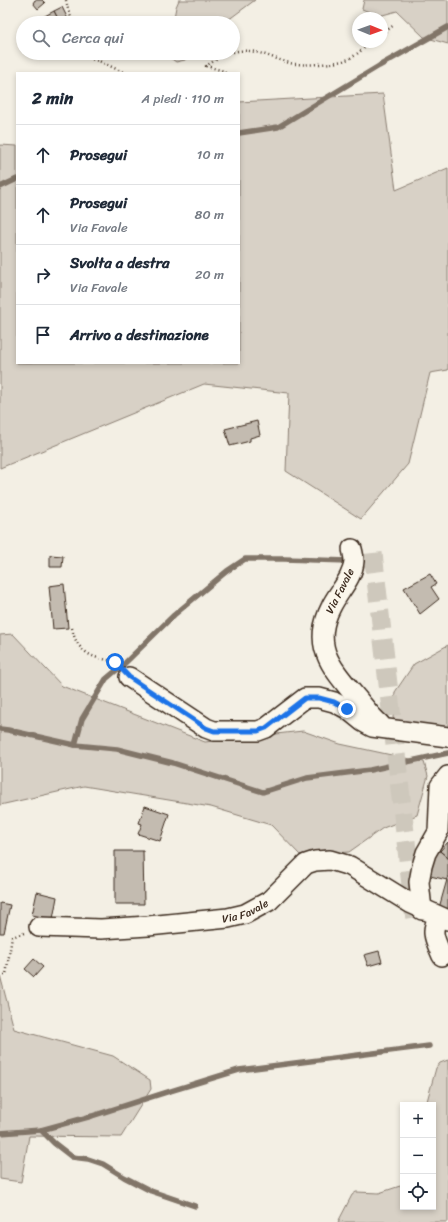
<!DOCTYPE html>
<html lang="it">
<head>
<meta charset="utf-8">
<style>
	body { margin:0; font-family:Sriracha,sans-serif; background:#f2f2f3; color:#1f2937 }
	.controls { position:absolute; right:12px; bottom:12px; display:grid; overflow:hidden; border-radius:0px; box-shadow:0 2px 6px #0003 }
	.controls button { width:36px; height:36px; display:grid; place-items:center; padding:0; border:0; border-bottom:1px solid #e0e1e3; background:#fff; color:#1f2937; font:20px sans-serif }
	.compass { position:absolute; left:352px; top:12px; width:36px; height:36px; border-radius:50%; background:#fff; box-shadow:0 2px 6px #0003; rotate:91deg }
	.stop { position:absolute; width:12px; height:12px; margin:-9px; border:3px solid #1a73e8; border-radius:50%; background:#fff }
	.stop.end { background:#1a73e8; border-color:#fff; box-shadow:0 1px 4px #0008 }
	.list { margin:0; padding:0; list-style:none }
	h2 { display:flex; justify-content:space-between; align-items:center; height:52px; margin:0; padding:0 16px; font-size:17px }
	h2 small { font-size:13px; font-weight:400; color:#747a83 }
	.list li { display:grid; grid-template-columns:26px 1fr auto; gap:12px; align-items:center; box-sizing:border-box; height:60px; padding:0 16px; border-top:1px solid #e0e1e3 }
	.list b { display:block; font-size:15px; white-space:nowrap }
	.list p { margin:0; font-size:13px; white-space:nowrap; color:#747a83 }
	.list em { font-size:13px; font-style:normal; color:#747a83 }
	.icon { flex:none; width:22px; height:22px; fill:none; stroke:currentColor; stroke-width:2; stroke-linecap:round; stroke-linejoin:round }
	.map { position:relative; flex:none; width:448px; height:1222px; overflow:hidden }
	.search { position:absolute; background:#fff; box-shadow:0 2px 6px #0003; left:16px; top:16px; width:224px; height:44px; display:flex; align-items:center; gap:10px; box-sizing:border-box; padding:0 14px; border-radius:22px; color:#747a83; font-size:15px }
	.panel { position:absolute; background:#fff; box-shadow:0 2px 6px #0003; left:16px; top:72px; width:224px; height:292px; border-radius:0px }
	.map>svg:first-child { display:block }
</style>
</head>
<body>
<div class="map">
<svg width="448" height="1222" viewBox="0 0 448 1222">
	<rect width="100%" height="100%" fill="#f3efe4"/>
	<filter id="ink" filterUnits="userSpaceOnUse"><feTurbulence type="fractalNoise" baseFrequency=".025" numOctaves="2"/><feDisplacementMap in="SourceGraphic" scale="8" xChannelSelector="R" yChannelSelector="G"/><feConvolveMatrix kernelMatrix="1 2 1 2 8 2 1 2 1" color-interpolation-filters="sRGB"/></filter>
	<g filter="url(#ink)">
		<g fill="#d8d1c6" stroke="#8a7e72">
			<path d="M179,0h76l-31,23h-51l3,-16z"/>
			<path d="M364,0h84v44l-24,-7 -27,-26 -18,5 -17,-7z"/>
			<path d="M169,53h22l-6,7 -9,2 -7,-5z"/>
			<path d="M383,94l13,96 52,-22v202l-18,3 -22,91 -47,55 -75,-48 3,-78 -85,-9 -204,84v-323l17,1v217h222v-261z"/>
			<path d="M13,634l49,52 143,56 98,-11 37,13 84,18 4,14 -11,39 -34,13 -34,24 -49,3 -29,-30 -60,-18 -127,-21 -84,19v-170z"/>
			<path d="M448,645v85l-50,-6 -5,-6 2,-26 19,-28z"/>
			<path d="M0,975l14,54 99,27 37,24 1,9 -30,48 -92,-1 -8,46 -21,-3z"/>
			<path d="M448,1060v162h-110l14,-27 4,-3 23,1 24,-8v22h30v-102h-7l10,-37 4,-5z"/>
		</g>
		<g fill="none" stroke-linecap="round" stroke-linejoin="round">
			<g stroke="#817468" stroke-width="5.5">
				<path d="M239,133l39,-6 101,-61 69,-39"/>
				<path d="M0,187l17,-8"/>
				<path d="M0,729l8,1 67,15 42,4 56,14 90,29 44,-14 63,-8 78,-17"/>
				<path d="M75,745l7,-26 24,-40 19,-16 49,-48 53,-44 18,-12h39l65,2"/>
				<path d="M41,1130l13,13 18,14 16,2 15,5 21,13 27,14 44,15"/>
				<path d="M0,1133l41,-3 51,-14 72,-23 75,-23 190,-24"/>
			</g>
		</g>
		<g fill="#c3bbb0" stroke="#3b2a1e">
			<path d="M35,0h7l3,3 -7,6 -5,-6z"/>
			<path d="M62,7l8,16h-10l-6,-12z"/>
			<path d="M54,11l6,12h-28z"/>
			<path d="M257,421l3,14 -10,3v3l-20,5 -5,-17z"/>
			<path d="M50,555l13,1 -1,11h-12z"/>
			<path d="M430,574l6,10 -5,3 8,12 -19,15 -16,-26z"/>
			<path d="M64,584l4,44 -15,1 -4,-43z"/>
			<path d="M145,806l24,8 -9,27 -22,-7 4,-10 -3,-1z"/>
			<path d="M448,842v16l-8,-7z"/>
			<path d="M435,847l13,11v18l-1,4 -21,-5z"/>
			<path d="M115,851h28l1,53h-29z"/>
			<path d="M448,876v34l-9,-2z"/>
			<path d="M37,892l20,5 -4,22 -21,-4z"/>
			<path d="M0,903l10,2 -6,28h-4z"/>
			<path d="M379,951l3,11 -14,4 -4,-11z"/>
			<path d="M34,959l9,8 -9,10 -9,-8z"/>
		</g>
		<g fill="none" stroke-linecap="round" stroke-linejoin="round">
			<path stroke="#cec8bc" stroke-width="19" stroke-dasharray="19 10" stroke-linecap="butt" d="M373,553l42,367"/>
			<defs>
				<g id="minor">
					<path d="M352,549c1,4 2,8 2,12 -1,17 -16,31 -23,46 -20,39 1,61 25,90 8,9 15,20 24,27"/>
					<path d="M129,677l77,51 8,3h44l8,-3 39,-30h14l15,4 13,7 16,13 9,5 76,10"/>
					<path d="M422,910l-3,-28 3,-16 4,-13 12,-21 2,-46 8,-10"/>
					<path d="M439,917c-10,15 -3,24 3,39"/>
					<path id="s1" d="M39,927l62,2 47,-3 80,-8 17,-4 24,-13 37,-37 9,-3 15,-1 20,6 60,37 38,17"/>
				</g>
			</defs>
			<use href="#minor" stroke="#3b2a1e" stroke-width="22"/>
			<g stroke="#3b2a1e" stroke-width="2.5" stroke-dasharray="1 3" stroke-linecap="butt">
				<path d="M66,0l2,9 5,14"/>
				<path d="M382,34l12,-9"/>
				<path d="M233,52c21,-5 37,6 57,11 11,3 45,1 56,-3 9,-3 18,-12 25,-18"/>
				<path d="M88,53l3,6 8,2 26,12"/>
				<path d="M225,73l-1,-2 -18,-5 21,-13"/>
				<path d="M72,628c3,17 13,28 31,31 5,1 11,2 14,6"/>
				<path d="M0,975h6l6,-38 12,-4"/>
			</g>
			<use href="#minor" stroke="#fbf7ec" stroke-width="19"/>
		</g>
	</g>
	<g fill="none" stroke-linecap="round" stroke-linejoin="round" filter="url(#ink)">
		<path stroke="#1a73e8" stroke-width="5" d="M115,662l14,15 77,51 8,3h44l8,-3 39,-30h14l15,4 13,7"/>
	</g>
	<g text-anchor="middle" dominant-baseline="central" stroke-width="3" stroke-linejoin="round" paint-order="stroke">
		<g font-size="11" fill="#3b2a1e" stroke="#fbf7ec">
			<text transform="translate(340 591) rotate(-63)">Via Favale</text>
			<text stroke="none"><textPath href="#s1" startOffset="208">Via Favale</textPath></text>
		</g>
	</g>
</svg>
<div class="controls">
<button>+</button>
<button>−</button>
<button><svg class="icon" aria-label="locate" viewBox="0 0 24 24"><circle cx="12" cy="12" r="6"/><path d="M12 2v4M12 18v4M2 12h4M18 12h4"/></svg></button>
</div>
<svg class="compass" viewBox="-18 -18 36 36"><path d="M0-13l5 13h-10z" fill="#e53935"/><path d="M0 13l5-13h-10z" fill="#747a83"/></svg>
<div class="stop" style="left:115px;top:662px"></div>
<div class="stop end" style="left:347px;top:709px"></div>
<div class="search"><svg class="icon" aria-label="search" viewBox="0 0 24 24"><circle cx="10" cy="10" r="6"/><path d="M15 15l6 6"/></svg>Cerca qui</div>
<section class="panel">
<h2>2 min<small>A piedi · 110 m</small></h2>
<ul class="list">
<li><svg class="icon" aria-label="ahead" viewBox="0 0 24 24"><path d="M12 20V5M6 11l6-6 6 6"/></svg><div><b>Prosegui</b></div><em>10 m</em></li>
<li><svg class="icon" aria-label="ahead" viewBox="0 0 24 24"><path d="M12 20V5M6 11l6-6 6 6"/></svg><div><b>Prosegui</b><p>Via Favale</p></div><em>80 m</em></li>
<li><svg class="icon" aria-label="right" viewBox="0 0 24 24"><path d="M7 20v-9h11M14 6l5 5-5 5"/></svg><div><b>Svolta a destra</b><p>Via Favale</p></div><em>20 m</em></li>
<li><svg class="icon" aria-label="arrive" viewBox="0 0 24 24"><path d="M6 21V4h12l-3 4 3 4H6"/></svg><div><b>Arrivo a destinazione</b></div></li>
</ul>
</section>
</div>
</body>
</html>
